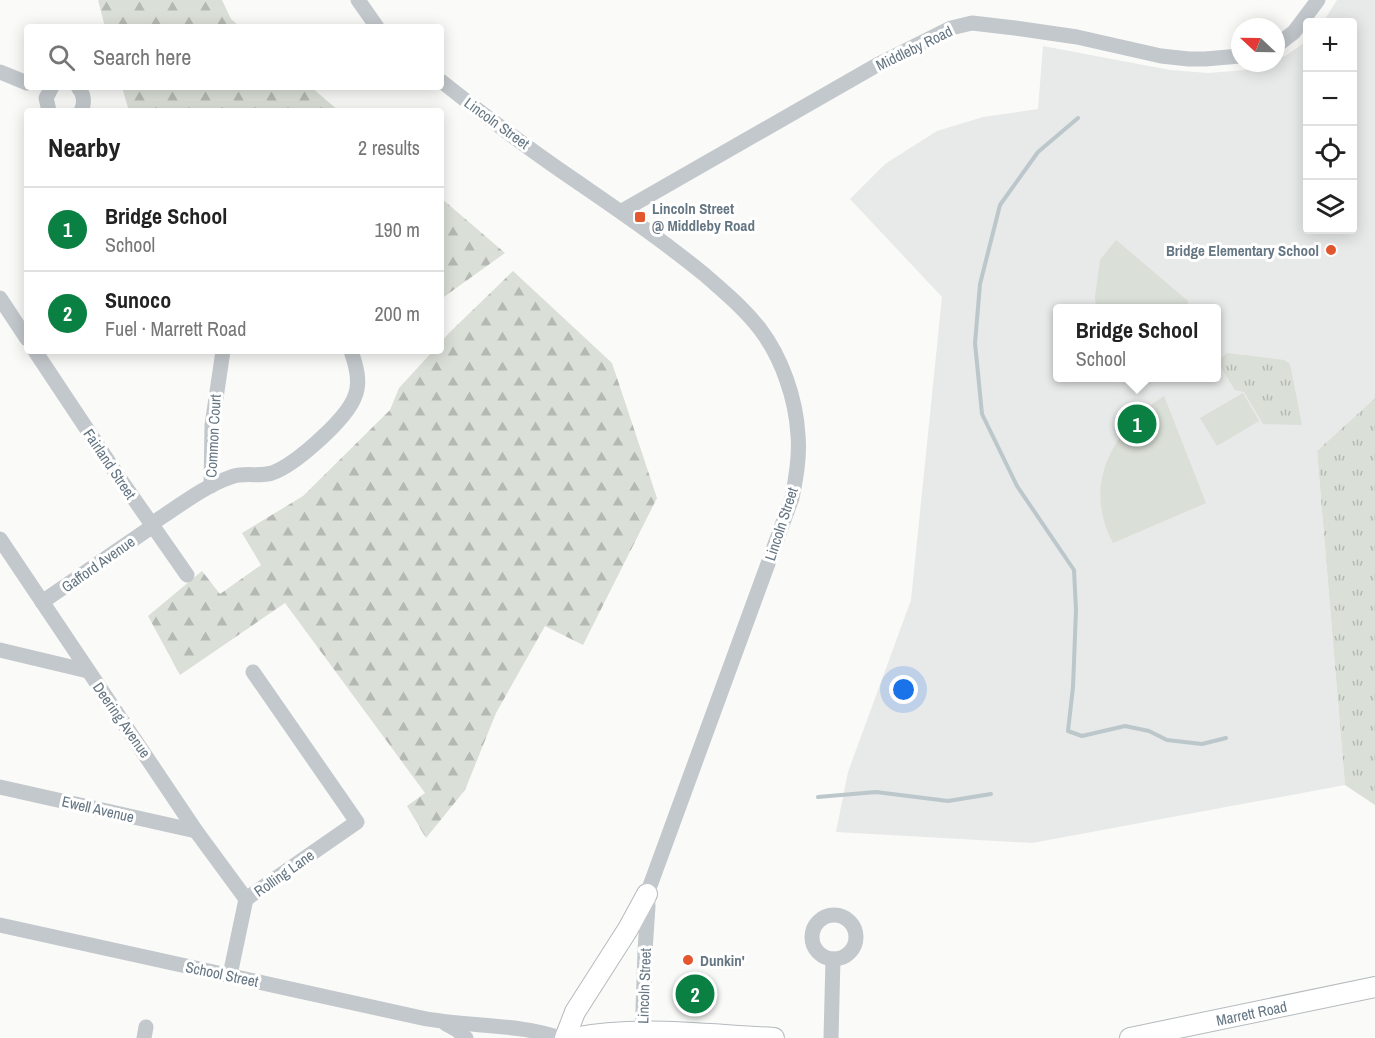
<!DOCTYPE html>
<html lang="en">
<head>
<meta charset="utf-8">
<style>
	body { margin:0; font-family:"Archivo Narrow",sans-serif; background:#f6f6f6; color:#222 }
	.controls { position:absolute; right:18px; top:18px; display:grid; overflow:hidden; border-radius:6px; box-shadow:0 3px 15px #0003 }
	.controls button { width:54px; height:54px; display:grid; place-items:center; padding:0; border:0; border-bottom:2px solid #e0e0e0; background:#fff; color:#222; font:30px sans-serif }
	.compass { position:absolute; left:1231px; top:18px; width:54px; height:54px; border-radius:50%; background:#fff; box-shadow:0 3px 15px #0003; rotate:292deg }
	.you { position:absolute; left:904px; top:690px; width:21px; height:21px; margin:-15px; border:4px solid #fff; border-radius:50%; background:#1a73e8; box-shadow:0 0 0 9px #1a73e833 }
	.badge { display:grid; place-items:center; width:39px; height:39px; border-radius:50%; background:#0b8043; color:#fff; font-size:20px; font-weight:700 }
	.pin { position:absolute; translate:-50% -50%; border:3px solid #fff; box-shadow:0 2px 6px #0006 }
	.popup { position:absolute; left:1053px; top:304px; width:168px; height:78px; box-sizing:border-box; display:grid; place-content:center; border-radius:6px; background:#fff; filter:drop-shadow(0 2px 4px #0005); font-size:20px; white-space:nowrap; color:#767676 }
	.popup b { font-size:22px; color:#222 }
	.popup::after { content:''; position:absolute; left:50%; top:100%; margin-left:-12px; border:12px solid transparent; border-top-color:#fff }
	.list { margin:0; padding:0; list-style:none }
	h2 { display:flex; justify-content:space-between; align-items:center; height:78px; margin:0; padding:0 24px; font-size:26px }
	h2 small { font-size:20px; font-weight:400; color:#767676 }
	.list li { display:grid; grid-template-columns:39px 1fr auto; gap:18px; align-items:center; box-sizing:border-box; height:84px; padding:0 24px; border-top:2px solid #e0e0e0 }
	.list b { display:block; font-size:22px; white-space:nowrap }
	.list p { margin:0; font-size:20px; white-space:nowrap; color:#767676 }
	.list em { font-size:20px; font-style:normal; color:#767676 }
	.icon { flex:none; width:33px; height:33px; fill:none; stroke:currentColor; stroke-width:2; stroke-linecap:round; stroke-linejoin:round }
	.map { position:relative; flex:none; width:1375px; height:1038px; overflow:hidden }
	.search { position:absolute; background:#fff; box-shadow:0 3px 15px #0003; left:24px; top:24px; width:420px; height:66px; display:flex; align-items:center; gap:15px; box-sizing:border-box; padding:0 21px; border-radius:6px; color:#767676; font-size:22px }
	.panel { position:absolute; background:#fff; box-shadow:0 3px 15px #0003; left:24px; top:108px; width:420px; height:246px; border-radius:6px }
	.map>svg:first-child { display:block }
</style>
</head>
<body>
<div class="map">
<svg width="1375" height="1038" viewBox="0 0 1375 1038">
	<defs>
		<pattern id="forest-firs" width="22" height="20" patternUnits="userSpaceOnUse" patternTransform="scale(1.5)"><rect width="22" height="20" fill="#dadfd7"/><path d="M5 1l3.5 6h-7zM16 11l3.5 6h-7z" fill="#b4b9b4"/></pattern>
		<pattern id="park-tufts" width="24" height="20" patternUnits="userSpaceOnUse" patternTransform="scale(1.5)"><rect width="24" height="20" fill="#dadfd7"/><path d="M3 7l-1-3M5 7V3M7 7l1-3M15 17l-1-3M17 17v-4M19 17l1-3" fill="none" stroke="#b4b9b4"/></pattern>
	</defs>
	<rect width="100%" height="100%" fill="#fafaf8"/>
	<path fill="#e8e9e9" fill-rule="evenodd" d="M1337,0h38v398l-58,53 28,334 -313,58 -196,-11 12,-60 63,-172 31,-303 -92,-98 35,-35 52,-33 46,-14 55,-8 5,-63 127,24 38,3 38,-3 20,-7h10v-4l9,-3 22,-15 1,189h44v-208h-29zM1058,308h158v70h-158z"/>
	<g fill="#dadfd7">
		<path d="M1116,240l72,61v7h-92l-1,-11 5,-37z"/>
		<path d="M1243,393l16,28 -42,25 -17,-28z"/>
		<path d="M1164,396l42,107 -93,40c-24,-45 -12,-88 22,-124 8,-9 19,-16 29,-23z"/>
	</g>
	<g fill="url(#forest-firs)">
		<path d="M98,0h124l9,19 9,8h-135z"/>
		<path d="M122,87h189l28,24h-210z"/>
		<path d="M441,198l64,55 -64,46z"/>
		<path d="M513,271l99,92 45,135 -74,147 -38,-19 -49,87 -31,77 -39,48 -19,-32 18,-13 -140,-190 -105,72 -32,-59 54,-45 18,23 41,-29 -19,-32 61,-37 87,-86 9,-22 34,-37h8v-9l8,-9z"/>
	</g>
	<g fill="url(#park-tufts)">
		<path d="M1227,353l57,7 6,4 12,61 -39,-1 -19,-32 -9,-2 -18,-29z"/>
		<path d="M1375,398v407l-30,-20 -28,-334z"/>
	</g>
	<g fill="none" stroke-linecap="round" stroke-linejoin="round">
		<g stroke="#bbc7cb" stroke-width="4">
			<path d="M1078,118l-40,34 -38,53 -20,79 -5,59 7,71 35,72 57,84 2,40 -3,77 -5,44 14,5 43,-10 24,5 18,9 35,4 24,-6"/>
			<path d="M818,797l58,-5 72,9 43,-7"/>
		</g>
		<defs>
			<g id="major">
				<path d="M565,1038l10,-26 53,-83 19,-35"/>
				<path d="M573,1038c65,-13 135,-3 201,0"/>
				<path id="s1" d="M1130,1038l245,-51"/>
			</g>
		</defs>
		<use href="#major" stroke="#b5babe" stroke-width="22"/>
		<g stroke="#c3c8cc" stroke-width="15">
			<path d="M358,0l19,27"/>
			<path d="M1276,46l18,-14 24,-32"/>
			<path d="M0,72l27,11"/>
			<path d="M441,81c44,35 89,69 135,100 45,31 86,59 129,94 19,17 39,33 55,54 22,29 36,70 38,106 2,21 -2,43 -6,63l-145,396 1,12 -3,45 -3,87"/>
			<path d="M78,87c6,7 7,16 3,24"/>
			<path d="M49,111l-3,-13 6,-11"/>
			<path d="M622,211l255,-146 74,-37 21,-5 43,5 62,9 84,19 28,3h16l35,-3"/>
			<path d="M0,298l27,41"/>
			<path d="M35,351l83,125 69,99"/>
			<path d="M211,486l1,-61 11,-74"/>
			<path d="M151,524c26,-16 51,-37 80,-47 12,-5 28,0 41,-4 23,-8 75,-54 83,-77 6,-14 1,-31 -4,-45"/>
			<path d="M0,539l196,292 50,68"/>
			<path d="M42,602l111,-76"/>
			<path d="M0,650l88,21"/>
			<path d="M0,787l196,44"/>
			<circle cx="834" cy="937" r="22"/>
			<path d="M0,925l422,93c45,9 95,5 138,20"/>
			<path d="M230,975l16,-76 111,-77 -104,-150"/>
			<path d="M446,1024l11,6 9,8"/>
			<path d="M144,1038l2,-11"/>
			<path d="M831,1038l2,-79"/>
		</g>
		<use href="#major" stroke="#fff" stroke-width="20"/>
	</g>
	<g fill="#e4572e" stroke="#fff" stroke-width="2">
		<rect x="634" y="211" width="12" height="12" rx="3"/>
		<circle cx="1331" cy="250" r="6"/>
		<circle cx="688" cy="960" r="6"/>
	</g>
	<g text-anchor="middle" dominant-baseline="central" stroke-width="6" stroke-linejoin="round" paint-order="stroke">
		<g font-size="15" fill="#657683" stroke="#fff">
			<text transform="translate(914 48) rotate(-26)">Middleby Road</text>
			<text transform="translate(497 123) rotate(36)">Lincoln Street</text>
			<text transform="translate(213 436) rotate(-87)">Common Court</text>
			<text transform="translate(110 464) rotate(56)">Fairland Street</text>
			<text transform="translate(781 524) rotate(-72)">Lincoln Street</text>
			<text transform="translate(98 564) rotate(-35)">Gafford Avenue</text>
			<text transform="translate(122 720) rotate(55)">Deering Avenue</text>
			<text transform="translate(98 809) rotate(13)">Ewell Avenue</text>
			<text transform="translate(284 873) rotate(-35)">Rolling Lane</text>
			<text transform="translate(222 974) rotate(12)">School Street</text>
			<text transform="translate(644 986) rotate(-88)">Lincoln Street</text>
			<text stroke="none"><textPath href="#s1" startOffset="124">Marrett Road</textPath></text>
		</g>
		<g font-size="15" font-weight="bold" fill="#657683" stroke="#fff" text-anchor="start">
			<text x="652" y="208">Lincoln Street<tspan x="652" dy="17">@ Middleby Road</tspan></text>
			<text x="1319" y="250" text-anchor="end">Bridge Elementary School</text>
			<text x="700" y="960">Dunkin'</text>
		</g>
	</g>
</svg>
<div class="controls">
<button>+</button>
<button>−</button>
<button><svg class="icon" aria-label="locate" viewBox="0 0 24 24"><circle cx="12" cy="12" r="6"/><path d="M12 2v4M12 18v4M2 12h4M18 12h4"/></svg></button>
<button><svg class="icon" aria-label="layers" viewBox="0 0 24 24"><path d="M12 4l9 5-9 5-9-5zM3 14l9 5 9-5"/></svg></button>
</div>
<svg class="compass" viewBox="-18 -18 36 36"><path d="M0-13l5 13h-10z" fill="#e53935"/><path d="M0 13l5-13h-10z" fill="#767676"/></svg>
<div class="you"></div>
<div class="pin badge" style="left:1137px;top:424px">1</div>
<div class="popup"><b>Bridge School</b>School</div>
<div class="pin badge" style="left:695px;top:994px">2</div>
<div class="search"><svg class="icon" aria-label="search" viewBox="0 0 24 24"><circle cx="10" cy="10" r="6"/><path d="M15 15l6 6"/></svg>Search here</div>
<section class="panel">
<h2>Nearby<small>2 results</small></h2>
<ul class="list">
<li><span class="badge">1</span><div><b>Bridge School</b><p>School</p></div><em>190 m</em></li>
<li><span class="badge">2</span><div><b>Sunoco</b><p>Fuel · Marrett Road</p></div><em>200 m</em></li>
</ul>
</section>
</div>
</body>
</html>
